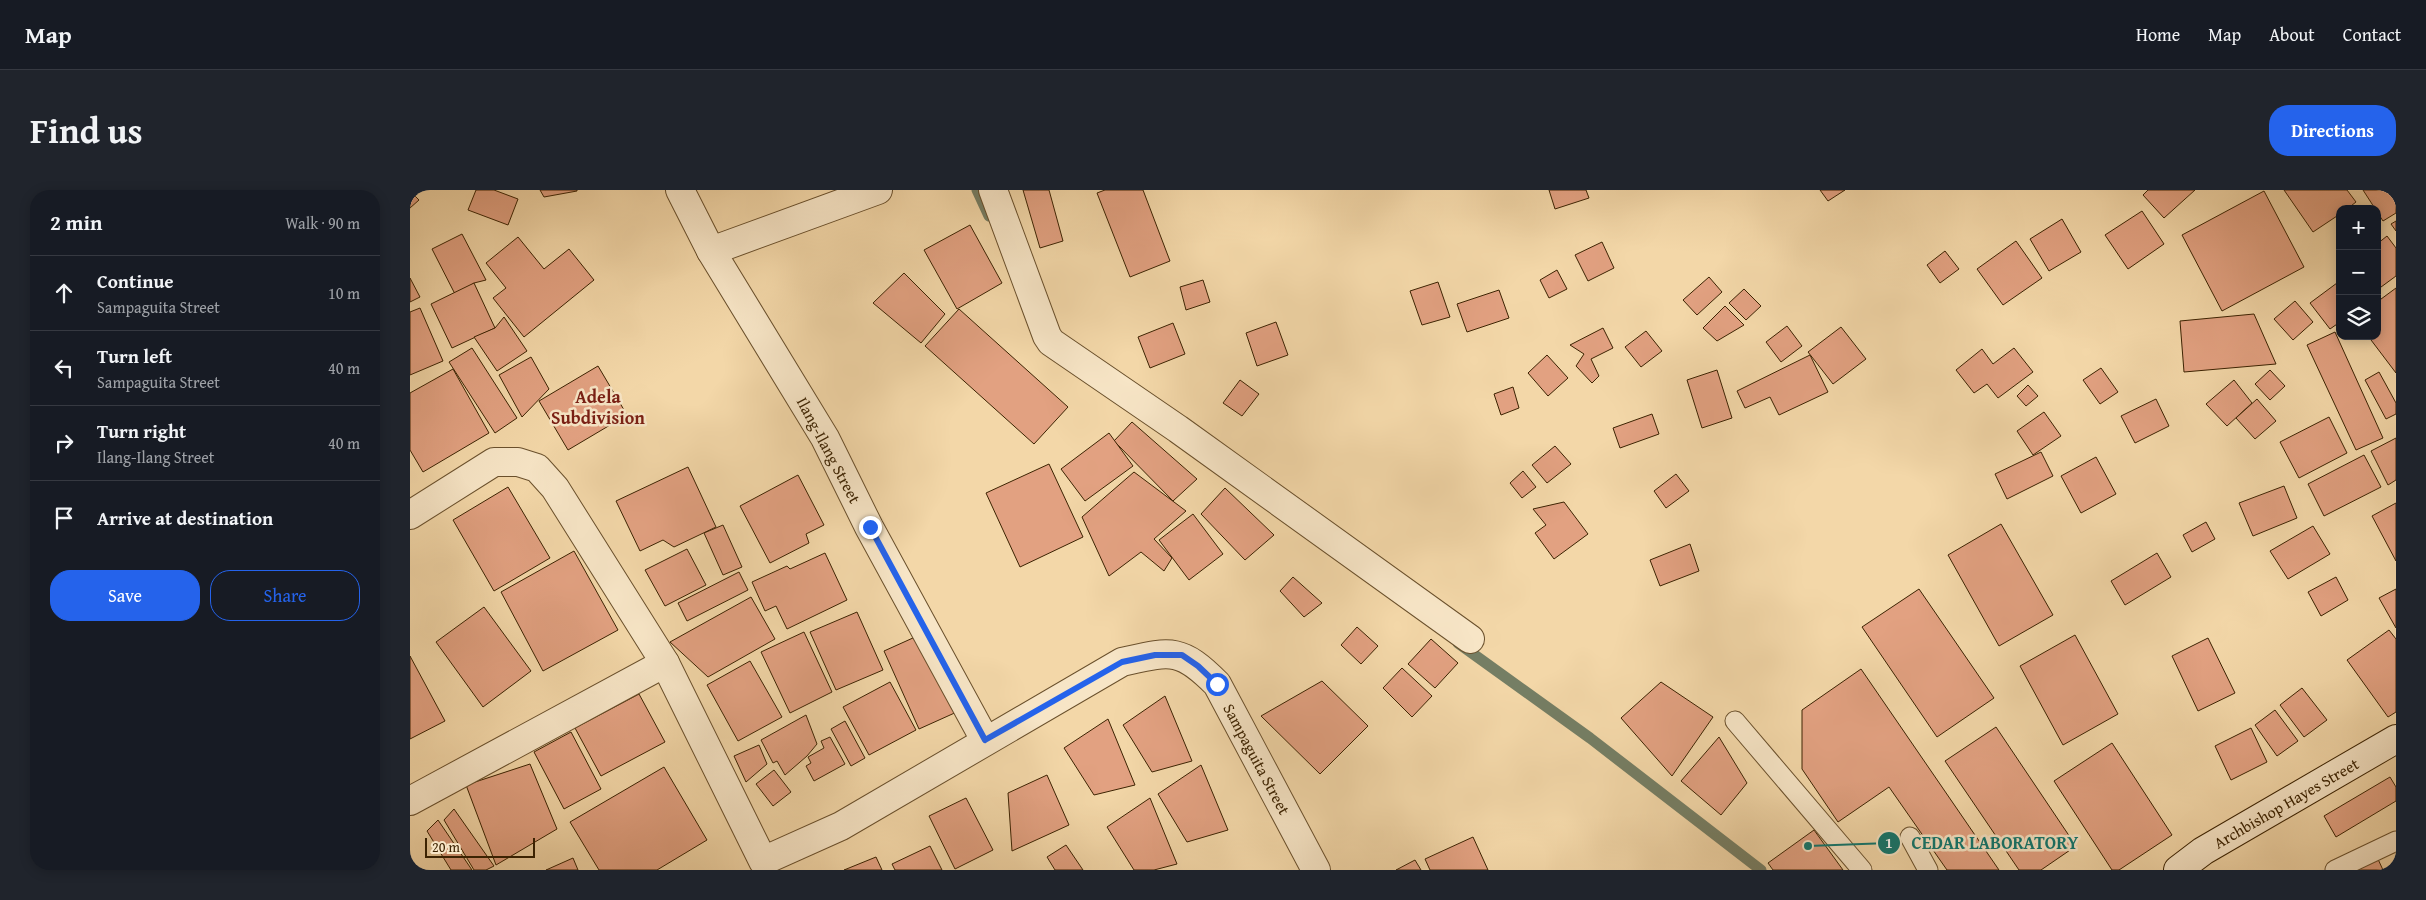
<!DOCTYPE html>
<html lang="en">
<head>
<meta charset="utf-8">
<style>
	body { margin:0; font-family:"Gentium Book Plus",serif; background:#20242c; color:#f1f3f6 }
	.controls { position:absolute; right:15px; top:15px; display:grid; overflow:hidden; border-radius:10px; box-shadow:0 2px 12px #0003 }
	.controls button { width:45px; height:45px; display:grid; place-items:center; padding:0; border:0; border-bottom:1px solid #363941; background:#171b24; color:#f1f3f6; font:25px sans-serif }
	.scale { position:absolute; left:15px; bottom:12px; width:110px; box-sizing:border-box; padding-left:5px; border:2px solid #3c2302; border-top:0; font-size:14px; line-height:18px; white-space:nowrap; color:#3c2302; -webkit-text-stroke:4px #f7e5c6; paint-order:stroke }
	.stop { position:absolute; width:15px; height:15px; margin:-11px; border:4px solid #2563eb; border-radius:50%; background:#fff }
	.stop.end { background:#2563eb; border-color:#fff; box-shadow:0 1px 5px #0008 }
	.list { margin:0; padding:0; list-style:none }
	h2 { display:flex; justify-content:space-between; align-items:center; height:65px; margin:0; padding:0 20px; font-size:21px }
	h2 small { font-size:16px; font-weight:400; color:#9ea1a6 }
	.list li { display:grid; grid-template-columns:32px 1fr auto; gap:15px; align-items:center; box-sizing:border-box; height:75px; padding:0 20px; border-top:1px solid #363941 }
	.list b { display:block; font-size:19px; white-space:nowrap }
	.list p { margin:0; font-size:16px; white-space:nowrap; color:#9ea1a6 }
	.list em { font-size:16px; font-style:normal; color:#9ea1a6 }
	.actions { display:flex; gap:10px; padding:15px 20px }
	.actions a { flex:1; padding:11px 0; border:1px solid #2563eb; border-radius:20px; text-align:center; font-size:18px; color:#2563eb }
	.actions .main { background:#2563eb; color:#fff }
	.icon { flex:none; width:28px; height:28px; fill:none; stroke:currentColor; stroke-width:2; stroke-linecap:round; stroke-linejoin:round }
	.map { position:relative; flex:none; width:1986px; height:680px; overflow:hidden; border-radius:20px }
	header { display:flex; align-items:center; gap:30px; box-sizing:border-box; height:70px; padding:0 25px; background:#171b24; border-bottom:1px solid #363941 }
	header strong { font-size:24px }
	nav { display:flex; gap:28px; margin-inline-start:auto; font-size:18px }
	.intro { display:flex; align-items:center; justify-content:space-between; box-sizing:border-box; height:120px; padding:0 30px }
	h1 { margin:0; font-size:35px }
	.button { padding:12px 22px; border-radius:20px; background:#2563eb; color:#fff; font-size:18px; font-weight:700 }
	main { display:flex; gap:30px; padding:0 30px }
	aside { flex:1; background:#171b24; border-radius:20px; box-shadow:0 2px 12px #0003 }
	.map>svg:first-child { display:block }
</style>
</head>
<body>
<header>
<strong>Map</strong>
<nav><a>Home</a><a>Map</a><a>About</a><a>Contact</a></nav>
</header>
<div class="intro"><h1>Find us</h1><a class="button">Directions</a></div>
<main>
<aside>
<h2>2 min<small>Walk · 90 m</small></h2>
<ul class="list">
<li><svg class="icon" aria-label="ahead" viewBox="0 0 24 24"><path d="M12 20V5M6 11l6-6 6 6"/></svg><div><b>Continue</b><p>Sampaguita Street</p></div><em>10 m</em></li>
<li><svg class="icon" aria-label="left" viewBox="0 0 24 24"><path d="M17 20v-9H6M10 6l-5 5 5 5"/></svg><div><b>Turn left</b><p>Sampaguita Street</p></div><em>40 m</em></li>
<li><svg class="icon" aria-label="right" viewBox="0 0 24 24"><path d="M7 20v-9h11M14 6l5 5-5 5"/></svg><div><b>Turn right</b><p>Ilang-Ilang Street</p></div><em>40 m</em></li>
<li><svg class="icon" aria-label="arrive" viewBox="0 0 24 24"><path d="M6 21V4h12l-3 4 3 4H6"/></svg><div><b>Arrive at destination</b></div></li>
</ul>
<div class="actions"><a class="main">Save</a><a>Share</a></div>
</aside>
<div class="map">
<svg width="1986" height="680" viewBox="0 0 1986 680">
	<rect width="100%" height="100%" fill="#f3d7a8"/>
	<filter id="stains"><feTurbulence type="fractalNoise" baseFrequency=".004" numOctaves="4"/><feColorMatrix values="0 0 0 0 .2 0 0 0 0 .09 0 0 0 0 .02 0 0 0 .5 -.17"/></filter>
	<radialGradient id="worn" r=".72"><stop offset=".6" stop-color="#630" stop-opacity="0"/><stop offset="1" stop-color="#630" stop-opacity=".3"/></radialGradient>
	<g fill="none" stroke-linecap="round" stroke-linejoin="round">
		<g stroke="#757e64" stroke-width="11">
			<path d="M567,0l12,26"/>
			<path d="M1048,453l132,95 171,132"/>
		</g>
	</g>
	<g fill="#e2a181" stroke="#3c2302">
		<path d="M66,0h18l24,9 -10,26 -40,-15z"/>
		<path d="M130,0h37v1l-33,6z"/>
		<path d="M613,0h26l14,51 -23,7z"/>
		<path d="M695,0h38l27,71 -40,16 -33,-84z"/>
		<path d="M1139,0h37l3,8 -34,11z"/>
		<path d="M1410,0h25l-17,11z"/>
		<path d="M1738,0h47l-31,28 -21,-23z"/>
		<path d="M1874,0h63l9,12 -9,7h-7v5l-27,18z"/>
		<path d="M1953,0h33v23l-13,8z"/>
		<path d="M0,1l9,9 -9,8z"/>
		<path d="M1854,1l40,76 -82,44 -40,-76z"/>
		<path d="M1732,21l22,33 -36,25 -23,-34z"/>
		<path d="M1652,29l19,33 -32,19 -19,-32z"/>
		<path d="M1986,31v10l-5,-7z"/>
		<path d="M560,35l32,58 -45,26 -33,-59z"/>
		<path d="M52,44l24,46 -12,3 -18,13 -24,-47z"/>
		<path d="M1977,46l9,12v28l-19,14v-46z"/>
		<path d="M108,47l26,32 25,-20 25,31 -70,57 -31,-39 13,-10 -20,-25z"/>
		<path d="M1606,51l26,37 -39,27 -26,-36z"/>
		<path d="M1192,52l12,26 -26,13 -13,-26z"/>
		<path d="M1535,61l14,18 -19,14 -13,-18z"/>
		<path d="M1147,80l10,19 -18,9 -9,-18z"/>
		<path d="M494,83l41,41 -24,29 -48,-40z"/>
		<path d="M1299,87l13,15 -25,23 -14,-15z"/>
		<path d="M0,88l10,19 -10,5z"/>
		<path d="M793,90l7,22 -24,8 -6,-23z"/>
		<path d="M1028,92l12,35 -28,8 -12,-34z"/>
		<path d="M64,93l21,45 -43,20 -21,-44z"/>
		<path d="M1927,93l3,3v36l-10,7 -20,-26z"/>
		<path d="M1986,98v85l-28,-37h9v-34z"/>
		<path d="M1334,99l17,17 -15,14 -17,-17z"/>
		<path d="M1089,100l10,28 -42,14 -10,-28z"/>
		<path d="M1885,111l18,21 -20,18 -19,-21z"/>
		<path d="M1315,116l19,19 -27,16 -14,-13z"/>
		<path d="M10,118l23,53 -33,14v-63z"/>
		<path d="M549,119l109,98 -34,37 -109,-98z"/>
		<path d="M1844,124l22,50 -92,8 -4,-51z"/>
		<path d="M94,127l23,34 -30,20 -23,-34 21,-9z"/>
		<path d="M866,132l12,33 -31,11 -11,-33z"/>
		<path d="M763,133l12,31 -35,14 -12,-31z"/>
		<path d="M1377,136l15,20 -21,16 -15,-20z"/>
		<path d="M1431,137l25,32 -33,25 -25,-32z"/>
		<path d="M1193,138l10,20 -22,11 8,17 -7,7 -16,-17 8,-12 -14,-9z"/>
		<path d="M1236,141l16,20 -21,16 -16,-20z"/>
		<path d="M1925,142l48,106 -27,12 -49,-105z"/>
		<path d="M62,158l45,70 -22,15 -46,-71z"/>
		<path d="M1604,158l19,24 -35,26 -11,-14 -13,9 -18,-23 26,-21 11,15z"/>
		<path d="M1137,165l21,23 -20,18 -20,-23z"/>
		<path d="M1400,165l18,37 -49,23 -9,-18 -25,11 -8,-17z"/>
		<path d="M121,167l18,32 -27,28 -23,-42z"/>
		<path d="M188,176l29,49 -59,35 -29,-49z"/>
		<path d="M1691,178l17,24 -18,12 -17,-24z"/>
		<path d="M43,179l36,64 -66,39 -13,-22v-57z"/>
		<path d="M1307,180l15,48 -30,10 -15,-48z"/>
		<path d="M1860,180l15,16 -15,14 -15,-16z"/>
		<path d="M1969,182l17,31v11l-10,5 -21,-39z"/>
		<path d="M830,190l19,14 -17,22 -19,-13z"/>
		<path d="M1824,190l18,23 -25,23 -21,-22z"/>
		<path d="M1618,195l10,11 -12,10 -9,-10z"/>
		<path d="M1103,197l6,21 -18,7 -7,-21z"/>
		<path d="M1746,209l13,27 -34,17 -14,-27z"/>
		<path d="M1847,209l19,22 -21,18 -19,-21z"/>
		<path d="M1634,222l17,24 -28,19 -16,-24z"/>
		<path d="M1242,224l7,20 -39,14 -7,-20z"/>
		<path d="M1919,227l18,36 -48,25 -19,-36z"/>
		<path d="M722,232l65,57 -24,22 -59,-60z"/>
		<path d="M699,243l24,33 -48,35 -24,-32z"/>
		<path d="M1986,248v42l-8,5 -17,-34z"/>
		<path d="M1145,256l16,18 -24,19 -15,-18z"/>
		<path d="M1631,262l12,24 -46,23 -12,-25z"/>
		<path d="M1954,265l17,32 -57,29 -16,-32z"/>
		<path d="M1686,267l20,37 -35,19 -20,-37z"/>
		<path d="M639,274l34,73 -63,30 -34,-74z"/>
		<path d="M278,277l28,60 -42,20 -11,-7 -23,11 -24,-50z"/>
		<path d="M1113,281l13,16 -14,11 -12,-15z"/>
		<path d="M724,282l52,39 -32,28 18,19 -8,13 -23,-19 -32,24 -27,-59z"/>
		<path d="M1266,284l13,17 -23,17 -12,-17z"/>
		<path d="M388,285l26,50 -18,9 3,9 -39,20 -30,-57z"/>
		<path d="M1874,296l13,32 -44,18 -14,-33z"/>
		<path d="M98,297l42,71 -56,33 -41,-71z"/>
		<path d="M815,298l49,47 -29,25 -44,-46z"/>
		<path d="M1154,312l24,32 -34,25 -19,-26 11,-8 -13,-16z"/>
		<path d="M1986,313v58l-24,-45z"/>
		<path d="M783,324l30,40 -34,26 -30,-40z"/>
		<path d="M1796,332l9,17 -23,13 -9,-17z"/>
		<path d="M1591,334l52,91 -54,31 -51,-91z"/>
		<path d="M313,335l19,42 -19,8 -19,-42z"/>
		<path d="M1903,336l17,28 -42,25 -18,-28z"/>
		<path d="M1280,354l9,27 -39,15 -10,-26z"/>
		<path d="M277,359l19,36 -41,21 -20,-36z"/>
		<path d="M164,361l44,79 -75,41 -42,-79z"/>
		<path d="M415,363l22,47 -60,29 -11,-23 -11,5 -13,-29 35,-16 3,3z"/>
		<path d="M1747,363l14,24 -46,28 -14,-24z"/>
		<path d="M329,382l9,18 -61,31 -9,-18z"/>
		<path d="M883,387l29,26 -18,14 -24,-26z"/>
		<path d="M1926,387l12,23 -27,16 -13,-24z"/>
		<path d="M1509,399l75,109 -57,39 -75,-110z"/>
		<path d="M1986,399v39l-17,-30z"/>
		<path d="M341,407l24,42 -67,38 -38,-35z"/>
		<path d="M74,417l47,64 -48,36 -47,-65z"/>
		<path d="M447,422l26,58 -47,20 -26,-58z"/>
		<path d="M947,437l21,19 -17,18 -20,-19z"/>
		<path d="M1979,440l7,9v73l-8,5 -41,-57z"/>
		<path d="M394,442l28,60 -42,21 -29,-61z"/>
		<path d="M514,443l35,78 -40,18 -35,-78z"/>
		<path d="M1665,445l43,79 -55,31 -43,-79z"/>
		<path d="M1798,448l27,55 -37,18 -26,-55z"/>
		<path d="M1021,449l27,24 -23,25 -27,-24z"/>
		<path d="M0,466l35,65 -35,18z"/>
		<path d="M340,471l32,56 -44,24 -31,-56z"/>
		<path d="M992,478l30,28 -20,21 -29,-29z"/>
		<path d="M1451,479l138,201h-52l-58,-83 -51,35 -36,-53v-59z"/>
		<path d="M912,491l46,45 -48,48 -59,-58z"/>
		<path d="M480,492l26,48 -47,25 -26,-48z"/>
		<path d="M1251,492l52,35 -41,59 -51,-58z"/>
		<path d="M1892,498l25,32 -23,17 -24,-32z"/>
		<path d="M229,504l26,48 -64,34 -26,-48z"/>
		<path d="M755,506l27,65 -40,11 -29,-47z"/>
		<path d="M1865,520l23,31 -21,15 -22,-31z"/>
		<path d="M396,525l11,29 -10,12 -22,19 -8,-14 -4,2 -12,-23z"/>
		<path d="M698,529l27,66 -41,10 -30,-47z"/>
		<path d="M435,531l20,37 -14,8 -20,-37z"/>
		<path d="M1586,537l80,119 -35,24h-22l-74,-109z"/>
		<path d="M1841,538l16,34 -36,18 -16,-34z"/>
		<path d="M161,542l30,57 -37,20 -30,-57z"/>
		<path d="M420,547l15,27 -31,17 -8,-15 5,-3 -3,-6 16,-9 -3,-7z"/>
		<path d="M1309,547l28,46 -26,32 -40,-34z"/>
		<path d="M1702,553l60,92 -53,35h-7l-58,-89z"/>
		<path d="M349,555l8,19 -21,18 -12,-26z"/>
		<path d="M120,574l27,65 -61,36 -30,-80z"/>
		<path d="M791,575l27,65 -41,12 -29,-48z"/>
		<path d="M254,577l43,73 -50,30h-58l-29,-48z"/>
		<path d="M364,580l17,22 -18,14 -17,-22z"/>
		<path d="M637,585l22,50 -57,26 -4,-58z"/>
		<path d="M1980,587l6,10v14l-60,36 -12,-21z"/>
		<path d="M556,608l27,52 -38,19 -26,-53z"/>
		<path d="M740,608l27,66 -23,6h-20l-27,-43z"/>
		<path d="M44,619l40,57 -8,4h-12l-30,-50z"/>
		<path d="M28,630l34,50h-21l-24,-39z"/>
		<path d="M1404,640l29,40h-70l-5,-7z"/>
		<path d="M1063,647l15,33h-58l-5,-11z"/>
		<path d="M656,655l17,25h-28l-8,-13z"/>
		<path d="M520,656l12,24h-47l-3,-6z"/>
		<path d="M466,667l6,13h-38z"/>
		<path d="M1967,667l6,13h-35z"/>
		<path d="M163,668l5,12h-32z"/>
		<path d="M1005,670l6,10h-25z"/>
	</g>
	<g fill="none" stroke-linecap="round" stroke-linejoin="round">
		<defs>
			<g id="lane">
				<path d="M1325,531l127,149"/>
				<path d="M1500,647l18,33"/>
				<path d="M1925,680l61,-29"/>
			</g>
			<g id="street">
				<path d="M270,0l31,61 114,187 44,89 116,213"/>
				<path d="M583,0l54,146 4,6 127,87 292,210"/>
				<path d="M301,61l167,-61"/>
				<path d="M0,325l84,-53h24l19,6 18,20 110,175 98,198 78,-35 281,-164c49,-11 58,-15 95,22l99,186"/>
				<path d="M0,611l255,-138"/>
			</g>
			<path id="secondary" d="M1768,680l25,-19 193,-112"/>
		</defs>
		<use href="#lane" stroke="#6a502c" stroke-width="21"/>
		<use href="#street" stroke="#6a502c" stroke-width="30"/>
		<use href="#secondary" stroke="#3c2302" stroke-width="30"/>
		<use href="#lane" stroke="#f7e5c6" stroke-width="19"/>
		<use href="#street" stroke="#f7e5c6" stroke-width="28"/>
		<use href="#secondary" stroke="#f7e5c6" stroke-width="28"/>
	</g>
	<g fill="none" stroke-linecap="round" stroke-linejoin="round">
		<path stroke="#2563eb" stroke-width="6" d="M460,337l115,213 137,-78 33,-7h27l16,11 19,18"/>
	</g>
	<g text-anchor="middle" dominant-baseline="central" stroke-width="5" stroke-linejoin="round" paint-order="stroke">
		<g font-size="16" fill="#3c2302" stroke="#f7e5c6">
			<text transform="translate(419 260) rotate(62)">Ilang-Ilang Street</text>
			<text transform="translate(847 569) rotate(62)">Sampaguita Street</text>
			<text transform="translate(1876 613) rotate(-30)">Archbishop Hayes Street</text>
		</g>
		<g font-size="18" font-weight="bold" fill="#7a1f14" stroke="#f7e5c6">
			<text x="188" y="206">Adela<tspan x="188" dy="21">Subdivision</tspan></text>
		</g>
	</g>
	<path fill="none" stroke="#0f766e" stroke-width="2" d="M1398 656L1479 653"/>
	<g fill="#0f766e" stroke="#f7e5c6" stroke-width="2">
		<circle cx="1398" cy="656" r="5"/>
		<circle cx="1479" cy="653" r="12"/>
	</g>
	<g font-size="15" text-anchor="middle" font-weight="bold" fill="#fff">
		<text x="1479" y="658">1</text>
	</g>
	<g font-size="18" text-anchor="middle" font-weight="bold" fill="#0f766e" stroke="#f7e5c6" stroke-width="5" stroke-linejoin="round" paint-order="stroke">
		<text x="1585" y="659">CEDAR LABORATORY</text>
	</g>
	<rect width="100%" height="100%" filter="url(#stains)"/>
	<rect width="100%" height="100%" fill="url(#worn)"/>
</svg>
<div class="controls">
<button>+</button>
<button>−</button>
<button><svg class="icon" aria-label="layers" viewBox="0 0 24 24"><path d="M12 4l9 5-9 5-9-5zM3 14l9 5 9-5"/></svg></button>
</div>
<div class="scale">20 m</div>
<div class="stop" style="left:807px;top:494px"></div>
<div class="stop end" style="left:460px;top:337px"></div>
</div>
</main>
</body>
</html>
